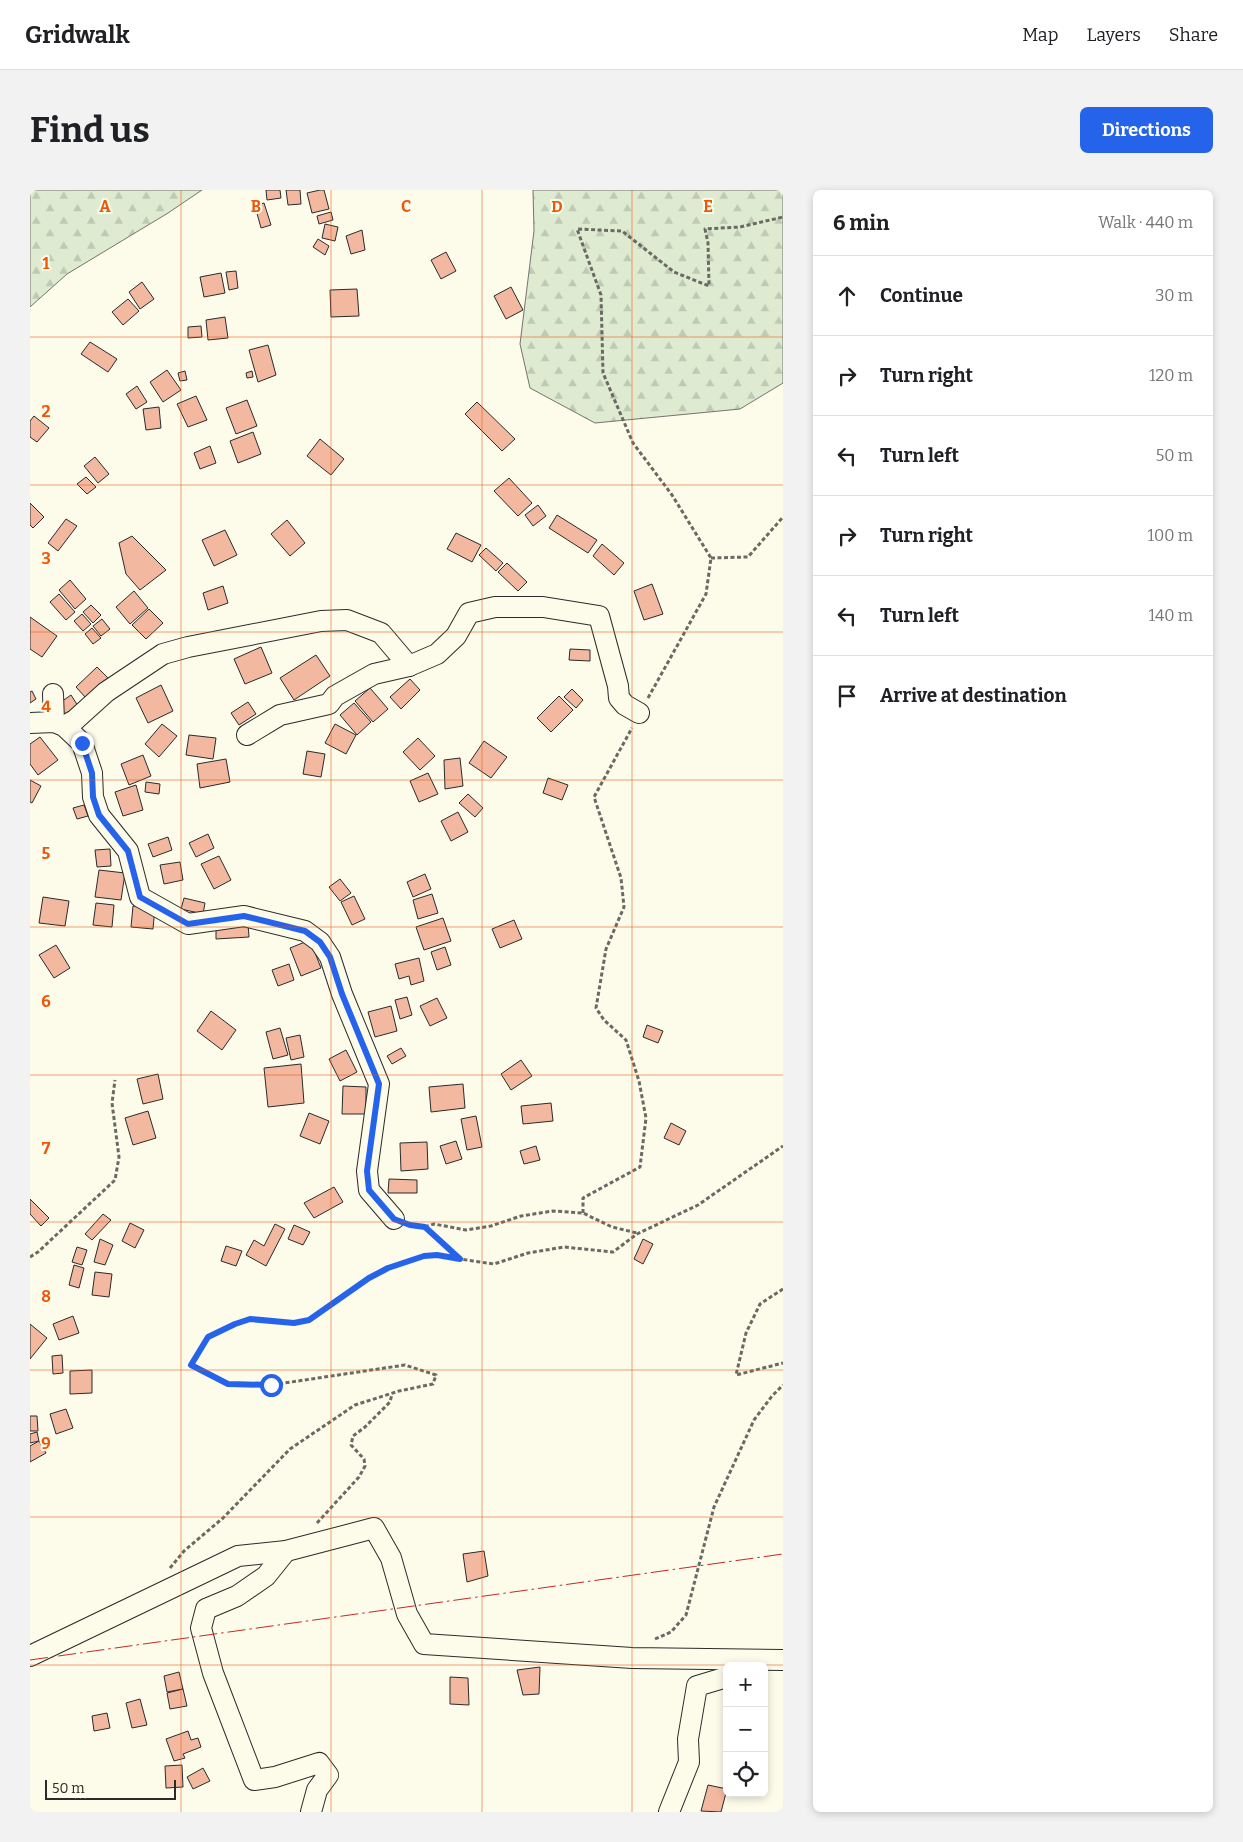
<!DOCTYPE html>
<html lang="en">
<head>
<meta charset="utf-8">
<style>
	body { margin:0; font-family:Bitter,serif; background:#f2f2f2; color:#202124 }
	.controls { position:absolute; right:15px; bottom:15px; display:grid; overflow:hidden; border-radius:8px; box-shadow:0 2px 8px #0003 }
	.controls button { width:45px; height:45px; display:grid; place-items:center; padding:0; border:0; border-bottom:1px solid #e0e0e0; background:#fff; color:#202124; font:25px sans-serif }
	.scale { position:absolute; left:15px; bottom:12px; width:131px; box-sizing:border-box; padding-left:5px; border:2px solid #2b2b2b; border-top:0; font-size:14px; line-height:18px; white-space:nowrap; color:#2b2b2b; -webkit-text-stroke:4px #fdfbea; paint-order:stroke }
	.stop { position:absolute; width:15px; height:15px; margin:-11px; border:4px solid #2563eb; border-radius:50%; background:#fff }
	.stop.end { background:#2563eb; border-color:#fff; box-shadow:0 1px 5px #0008 }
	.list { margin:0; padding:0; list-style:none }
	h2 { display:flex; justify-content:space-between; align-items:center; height:65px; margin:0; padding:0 20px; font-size:21px }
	h2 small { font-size:16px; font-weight:400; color:#757577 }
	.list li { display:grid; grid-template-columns:32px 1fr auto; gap:15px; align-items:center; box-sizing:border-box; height:80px; padding:0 20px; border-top:1px solid #e0e0e0 }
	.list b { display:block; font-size:19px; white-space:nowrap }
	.list em { font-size:16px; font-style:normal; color:#757577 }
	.icon { flex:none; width:28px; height:28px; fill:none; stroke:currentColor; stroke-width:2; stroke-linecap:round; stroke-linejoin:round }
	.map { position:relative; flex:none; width:753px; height:1622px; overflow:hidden; border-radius:8px }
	header { display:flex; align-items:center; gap:30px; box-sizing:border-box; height:70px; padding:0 25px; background:#fff; border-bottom:1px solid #e0e0e0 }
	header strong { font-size:24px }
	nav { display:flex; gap:28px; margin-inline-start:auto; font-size:18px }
	.intro { display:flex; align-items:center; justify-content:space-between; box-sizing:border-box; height:120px; padding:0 30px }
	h1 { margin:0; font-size:35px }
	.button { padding:12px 22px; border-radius:8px; background:#2563eb; color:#fff; font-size:18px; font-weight:700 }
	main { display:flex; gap:30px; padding:0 30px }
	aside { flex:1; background:#fff; border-radius:8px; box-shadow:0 2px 8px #0003 }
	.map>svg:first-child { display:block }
</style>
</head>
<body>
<header>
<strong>Gridwalk</strong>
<nav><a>Map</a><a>Layers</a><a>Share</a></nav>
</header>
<div class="intro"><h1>Find us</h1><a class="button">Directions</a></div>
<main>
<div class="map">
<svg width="753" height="1622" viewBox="0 0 753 1622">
	<defs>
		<pattern id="forest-firs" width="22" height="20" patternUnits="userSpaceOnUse" patternTransform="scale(1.25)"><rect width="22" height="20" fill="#deebd1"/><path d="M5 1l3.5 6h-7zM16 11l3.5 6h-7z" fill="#bfcab4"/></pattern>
	</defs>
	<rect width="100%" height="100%" fill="#fdfbea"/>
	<g fill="url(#forest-firs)" stroke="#74746e">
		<path d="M0,0h172l-34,23 -101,61 -37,33z"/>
		<path d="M503,0h250v193l-43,26 -145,14 -65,-35 -10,-44 14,-113z"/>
	</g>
	<g fill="#f2b8a0" stroke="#2b2b2b">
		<path d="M236,0h14l1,8 -14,2z"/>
		<path d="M256,0h14l1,14 -13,1z"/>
		<path d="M290,0h4l5,19 -17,4 -5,-20z"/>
		<path d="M234,13l7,22 -10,3 -6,-22z"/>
		<path d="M301,22l2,8 -14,4 -2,-8z"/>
		<path d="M295,34l13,3 -3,14 -13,-3z"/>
		<path d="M332,40l3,20 -14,4 -5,-18z"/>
		<path d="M288,49l11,7 -4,9 -12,-8z"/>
		<path d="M416,62l10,19 -15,8 -10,-19z"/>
		<path d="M206,81l2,17 -9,2 -3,-18z"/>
		<path d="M191,83l4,20 -21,4 -4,-20z"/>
		<path d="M112,92l12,17 -14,10 -11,-17z"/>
		<path d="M481,97l12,23 -17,9 -12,-23z"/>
		<path d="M327,99l2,27 -28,1 -1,-27z"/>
		<path d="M98,109l11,12 -16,14 -11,-13z"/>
		<path d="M195,127l3,21 -20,2 -2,-20z"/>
		<path d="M171,136l1,11 -14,1v-11z"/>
		<path d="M60,152l27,17 -9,13 -27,-18z"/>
		<path d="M238,155l8,30 -18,7 -9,-32z"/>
		<path d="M137,180l14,20 -18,12 -13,-20z"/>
		<path d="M155,181l2,9 -7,1 -2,-8z"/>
		<path d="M222,181l1,6 -6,1 -1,-5z"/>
		<path d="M107,196l10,16 -11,7 -10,-15z"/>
		<path d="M166,206l11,24 -19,7 -11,-23z"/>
		<path d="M217,210l10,26 -21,8 -10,-26z"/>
		<path d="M447,212l38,37 -13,12 -37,-37z"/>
		<path d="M129,217l2,21 -15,2 -3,-21z"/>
		<path d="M4,226l15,12 -12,14 -7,-5v-16z"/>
		<path d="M223,242l8,22 -23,9 -8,-22z"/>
		<path d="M290,249l24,20 -13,16 -24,-19z"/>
		<path d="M180,256l6,17 -16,6 -6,-16z"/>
		<path d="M65,267l14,17 -11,9 -14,-17z"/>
		<path d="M56,287l10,10 -9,7 -10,-10z"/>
		<path d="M479,288l23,25 -14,13 -24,-25z"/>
		<path d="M0,313l14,14 -11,11 -3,-3z"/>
		<path d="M508,315l8,11 -13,10 -8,-11z"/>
		<path d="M527,325l40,25 -9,13 -39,-25z"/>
		<path d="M36,329l11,7 -19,25 -10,-8z"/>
		<path d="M257,330l18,23 -15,13 -19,-22z"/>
		<path d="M195,340l12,25 -23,11 -12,-26z"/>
		<path d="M426,343l25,12 -9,17 -25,-13z"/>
		<path d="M102,346l34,34 -26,20 -14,-16 -7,-31z"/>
		<path d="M572,354l22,19 -10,12 -21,-19z"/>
		<path d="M456,358l17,15 -7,8 -17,-16z"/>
		<path d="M477,373l20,19 -9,9 -20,-19z"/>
		<path d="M40,390l16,19 -11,10 -16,-19z"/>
		<path d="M622,394l11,30 -19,6 -10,-29z"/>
		<path d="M193,396l5,17 -20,7 -5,-17z"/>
		<path d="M104,401l14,17 -18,16 -14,-17z"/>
		<path d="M29,404l16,18 -9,8 -16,-18z"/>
		<path d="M61,415l10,10 -8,8 -10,-11z"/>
		<path d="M119,419l14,14 -17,16 -14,-14z"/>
		<path d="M52,424l9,10 -8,7 -9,-10z"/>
		<path d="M0,427l27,19 -15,21 -12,-8z"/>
		<path d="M72,429l8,10 -9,7 -8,-10z"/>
		<path d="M62,438l9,10 -8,6 -8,-10z"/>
		<path d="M231,457l11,26 -27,11 -11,-25z"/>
		<path d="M540,459l20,1v11l-21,-1z"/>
		<path d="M286,465l14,21 -36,24 -14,-22z"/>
		<path d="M67,477l11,11 -22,20 -10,-11z"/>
		<path d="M380,489l10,11 -19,19 -11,-12z"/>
		<path d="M131,495l12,26 -25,12 -12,-25z"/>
		<path d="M340,498l18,21 -15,13 -18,-21z"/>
		<path d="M542,499l11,11 -7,8 -12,-11z"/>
		<path d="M2,501l4,8 -6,4v-11z"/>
		<path d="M41,505l7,11 -13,9 -7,-11z"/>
		<path d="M529,506l14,14 -22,22 -14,-14z"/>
		<path d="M218,512l8,12 -17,11 -8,-12z"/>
		<path d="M324,513l17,19 -14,13 -17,-20z"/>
		<path d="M132,534l15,12 -18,21 -14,-13z"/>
		<path d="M305,534l21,11 -10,19 -21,-11z"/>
		<path d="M159,545l27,3 -3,21 -27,-4z"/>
		<path d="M10,547l18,23 -20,15 -8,-11v-20z"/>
		<path d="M388,548l17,18 -15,14 -17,-18z"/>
		<path d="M454,551l23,16 -16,21 -22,-15z"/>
		<path d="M277,561l18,3 -4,23 -18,-3z"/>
		<path d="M113,565l8,21 -22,9 -8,-21z"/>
		<path d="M430,568l3,28 -18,3 -1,-29z"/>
		<path d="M196,569l4,23 -30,6 -3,-24z"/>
		<path d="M398,583l10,21 -19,8 -9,-21z"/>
		<path d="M518,588l20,7 -6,15 -19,-7z"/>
		<path d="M0,590l11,6 -9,17 -2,-1z"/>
		<path d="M116,592l14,2 -1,10 -14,-2z"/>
		<path d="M106,595l7,25 -20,6 -8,-24z"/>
		<path d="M438,604l15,14 -8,9 -16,-14z"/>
		<path d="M54,615l4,11 -11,3 -4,-11z"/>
		<path d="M428,622l10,20 -17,9 -10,-20z"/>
		<path d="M178,644l6,14 -18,9 -7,-14z"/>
		<path d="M138,647l4,13 -19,7 -5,-13z"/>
		<path d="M80,659l1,17 -14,1 -2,-17z"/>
		<path d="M189,666l12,24 -17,9 -13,-25z"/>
		<path d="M150,672l3,18 -19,4 -4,-19z"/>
		<path d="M69,680l26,3 -4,27 -26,-3z"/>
		<path d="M395,684l6,15 -18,8 -6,-15z"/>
		<path d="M310,689l11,14 -11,8 -11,-14z"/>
		<path d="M402,704l6,19 -20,6 -5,-19z"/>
		<path d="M324,706l11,23 -13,6 -11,-23z"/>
		<path d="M13,707l26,4 -4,25 -26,-3z"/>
		<path d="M154,708l21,5 -2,11 -22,-5z"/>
		<path d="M66,713l18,2 -2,22 -19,-2z"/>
		<path d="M103,716l22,1 -2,22 -22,-2z"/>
		<path d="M413,728l8,23 -27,9 -8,-23z"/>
		<path d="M484,730l8,19 -22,9 -8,-19z"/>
		<path d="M218,734l1,13 -33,2v-12z"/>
		<path d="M280,750l11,28 -20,8 -11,-28z"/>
		<path d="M26,755l14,23 -16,10 -15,-23z"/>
		<path d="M415,757l6,18 -14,5 -6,-18z"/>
		<path d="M389,768l5,23 -13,4 -2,-9 -10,3 -4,-15z"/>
		<path d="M259,774l5,16 -16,6 -6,-16z"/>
		<path d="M377,807l5,18 -12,4 -5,-19z"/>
		<path d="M407,808l10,20 -17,8 -10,-20z"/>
		<path d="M361,816l6,25 -22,6 -7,-25z"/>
		<path d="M181,821l25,19 -14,20 -25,-19z"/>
		<path d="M617,835l16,6 -5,12 -15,-6z"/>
		<path d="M250,838l8,27 -15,4 -7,-27z"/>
		<path d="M270,845l4,22 -13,3 -5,-22z"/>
		<path d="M371,858l5,8 -14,8 -5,-8z"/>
		<path d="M316,860l11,22 -17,9 -11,-22z"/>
		<path d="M491,870l11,16 -21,14 -10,-16z"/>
		<path d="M271,874l3,39 -36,4 -4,-39z"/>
		<path d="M128,884l5,25 -20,5 -6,-25z"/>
		<path d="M433,894l2,24 -34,4 -2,-25z"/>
		<path d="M313,896l23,1v27h-24z"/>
		<path d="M521,913l2,18 -30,3 -2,-18z"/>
		<path d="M118,921l8,27 -23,7 -8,-27z"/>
		<path d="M279,923l20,8 -9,23 -20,-8z"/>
		<path d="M446,926l6,31 -15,3 -6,-31z"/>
		<path d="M641,933l15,8 -7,14 -15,-7z"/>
		<path d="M426,951l6,18 -16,5 -6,-18z"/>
		<path d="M397,952l1,27 -27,2 -1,-28z"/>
		<path d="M506,956l4,14 -16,4 -4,-13z"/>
		<path d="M359,989l28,1v13h-29z"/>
		<path d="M304,997l9,15 -29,16 -10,-15z"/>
		<path d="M0,1009l19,19 -8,8 -11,-12z"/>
		<path d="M73,1024l8,6 -19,20 -7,-6z"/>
		<path d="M100,1033l14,7 -9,18 -13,-7z"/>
		<path d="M245,1034l10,5 -19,37 -20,-11 8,-15 10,6z"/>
		<path d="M264,1035l16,7 -7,13 -15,-6z"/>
		<path d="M70,1049l13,6 -8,20 -11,-3z"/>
		<path d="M613,1049l10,5 -10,20 -9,-5z"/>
		<path d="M196,1056l16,5 -6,15 -15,-5z"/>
		<path d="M47,1057l10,3 -5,15 -10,-3z"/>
		<path d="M44,1075l10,3 -5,20 -10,-3z"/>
		<path d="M65,1082l17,2 -3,23 -17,-2z"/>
		<path d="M43,1126l6,17 -20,7 -6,-16z"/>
		<path d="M0,1134l17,14 -17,21z"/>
		<path d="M32,1165l1,18 -10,1 -1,-18z"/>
		<path d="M62,1180v23l-22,1v-23z"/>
		<path d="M36,1219l7,19 -17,6 -6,-20z"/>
		<path d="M0,1226h7l1,15h-8z"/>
		<path d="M7,1242l2,9 -9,2v-9z"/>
		<path d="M9,1251l7,12 -16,9v-16z"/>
		<path d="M454,1361l4,25 -21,6 -4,-28z"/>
		<path d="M510,1477l-1,27 -16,1 -6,-25z"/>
		<path d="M149,1482l4,17 -16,3 -3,-16z"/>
		<path d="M420,1487l18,1 1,27 -19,-1z"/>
		<path d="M153,1499l4,17 -17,3 -3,-16z"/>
		<path d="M110,1509l7,26 -15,3 -6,-25z"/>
		<path d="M77,1523l3,15 -16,3 -2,-15z"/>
		<path d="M158,1541l3,9 7,-2 3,9 -18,7 2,4 -11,3 -8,-22z"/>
		<path d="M152,1575l1,22 -17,1 -1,-22z"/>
		<path d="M173,1578l7,13 -17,8 -6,-12z"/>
		<path d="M678,1595l19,4 -6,23 -20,-1z"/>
	</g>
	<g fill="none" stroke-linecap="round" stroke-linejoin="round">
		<defs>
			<g id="minor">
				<path d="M23,504l1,28"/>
				<path d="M0,533l24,-1 10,4 18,17 10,30 1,24 6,18 29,36 12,46 48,27 56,-8 61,15 15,11 10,15 12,37 37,90 -12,87 2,19 25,29"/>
				<path d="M34,536l11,-6 31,-28 57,-38 25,-7 133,-26 26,-1 34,13 28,33"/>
				<path d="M217,545l33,-20 49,-11 6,-8 39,-22 35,-8 28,-12 19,-18 13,-23 26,-6h48l56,9 19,70 1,12 6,7 14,8"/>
				<path d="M256,1361l-20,25 -29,20 -31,13 -5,19 12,45 41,107 21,-3 44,-14 9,12 -11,15 -6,22"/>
				<path d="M0,1466l208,-100 48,-5 88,-23 17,30 16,56 17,30 208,14 151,2"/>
				<path d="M639,1622l20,-50 -1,-23 9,-53 30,-9"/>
			</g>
		</defs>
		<use href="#minor" stroke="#2b2b2b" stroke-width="22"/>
		<g stroke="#6a6964" stroke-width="3" stroke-dasharray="4 2.5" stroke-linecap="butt">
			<path d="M681,368l37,-1 35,-40"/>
			<path d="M618,508l58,-104 5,-36 -39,-63 -39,-52 -30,-70 -2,-78 -24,-66 45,2 52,41 35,14 -1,-43 -3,-14 35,-2 43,-10"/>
			<path d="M553,1023v-15l57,-31 6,-49 -7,-37 -13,-41 -22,-20 -8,-12 10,-59 18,-42 -3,-29 -27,-81 38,-69"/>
			<path d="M381,1035l14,2 35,32 13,2 21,3 34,-11 36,-6 49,5 24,-18 61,-29 85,-59"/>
			<path d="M395,1037l9,-3 32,6 25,-4 30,-10 32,-5 30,2 29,14 25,6"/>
			<path d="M0,1067l8,-5 77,-72 4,-23 -7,-54 3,-23"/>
			<path d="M753,1099l-23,15 -14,29 -10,42 47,-12"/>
			<path d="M287,1333l42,-46 6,-11 -1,-7 -13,-14 2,-9 12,-9 25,-25 2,-8"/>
			<path d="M140,1378l14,-17 39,-33 67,-69 65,-44 44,-14 34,-7 3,-9 -31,-10 -134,20 -43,-1 -37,-19 17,-28 27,-13 15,-5 44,4 15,-3 60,-42 19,-9 36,-13 13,-1 23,4"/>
			<path d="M625,1449l16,-7 15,-17 28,-108 40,-87 18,-24 11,-11"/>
		</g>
		<use href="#minor" stroke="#fdfbea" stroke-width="20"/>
		<path stroke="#c62828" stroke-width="1" stroke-dasharray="18 4 2.5 4" stroke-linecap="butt" d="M0,1470l753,-106"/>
	</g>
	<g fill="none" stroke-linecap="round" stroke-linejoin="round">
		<path stroke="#2563eb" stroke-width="6" d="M52,553l10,30 1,24 6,18 29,36 12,46 48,27 56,-8 61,15 15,11 10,15 12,37 37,90 -12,87 2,19 25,29 16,6 15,2 35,32 -23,-4 -13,1 -36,12 -19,10 -60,42 -15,3 -44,-4 -15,5 -27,13 -17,28 37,19 43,1"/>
	</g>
	<path fill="none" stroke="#e8590c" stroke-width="1" stroke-opacity="0.55" d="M151,0v1622M301,0v1622M452,0v1622M602,0v1622M0,147h753M0,295h753M0,442h753M0,590h753M0,737h753M0,885h753M0,1032h753M0,1180h753M0,1327h753M0,1475h753"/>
	<g font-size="16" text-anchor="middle" font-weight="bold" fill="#e8590c" stroke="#fdfbea" stroke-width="4" stroke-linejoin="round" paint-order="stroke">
		<text x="75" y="22">A</text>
		<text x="226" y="22">B</text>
		<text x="376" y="22">C</text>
		<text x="527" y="22">D</text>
		<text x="678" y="22">E</text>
		<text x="16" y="79">1</text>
		<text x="16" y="227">2</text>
		<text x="16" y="374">3</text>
		<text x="16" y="522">4</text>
		<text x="16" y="669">5</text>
		<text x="16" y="817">6</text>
		<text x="16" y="964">7</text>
		<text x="16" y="1112">8</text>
		<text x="16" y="1259">9</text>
	</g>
</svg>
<div class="controls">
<button>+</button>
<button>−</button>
<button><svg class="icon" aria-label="locate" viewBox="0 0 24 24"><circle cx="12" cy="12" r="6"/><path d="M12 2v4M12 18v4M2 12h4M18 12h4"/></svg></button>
</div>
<div class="scale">50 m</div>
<div class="stop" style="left:241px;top:1195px"></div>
<div class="stop end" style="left:52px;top:553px"></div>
</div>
<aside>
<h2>6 min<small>Walk · 440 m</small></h2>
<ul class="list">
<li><svg class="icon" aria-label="ahead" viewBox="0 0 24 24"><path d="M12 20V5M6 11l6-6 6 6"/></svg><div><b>Continue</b></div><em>30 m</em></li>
<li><svg class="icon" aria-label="right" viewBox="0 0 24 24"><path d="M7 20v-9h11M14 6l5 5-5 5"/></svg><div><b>Turn right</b></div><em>120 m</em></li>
<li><svg class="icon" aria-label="left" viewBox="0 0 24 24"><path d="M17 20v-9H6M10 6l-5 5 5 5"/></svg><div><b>Turn left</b></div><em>50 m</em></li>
<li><svg class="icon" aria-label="right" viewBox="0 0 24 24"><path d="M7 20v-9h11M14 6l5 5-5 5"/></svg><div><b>Turn right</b></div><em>100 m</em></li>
<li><svg class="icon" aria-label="left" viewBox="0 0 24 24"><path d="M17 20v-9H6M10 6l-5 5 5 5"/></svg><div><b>Turn left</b></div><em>140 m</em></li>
<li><svg class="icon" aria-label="arrive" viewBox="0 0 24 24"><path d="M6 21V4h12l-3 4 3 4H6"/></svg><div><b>Arrive at destination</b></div></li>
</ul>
</aside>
</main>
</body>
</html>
